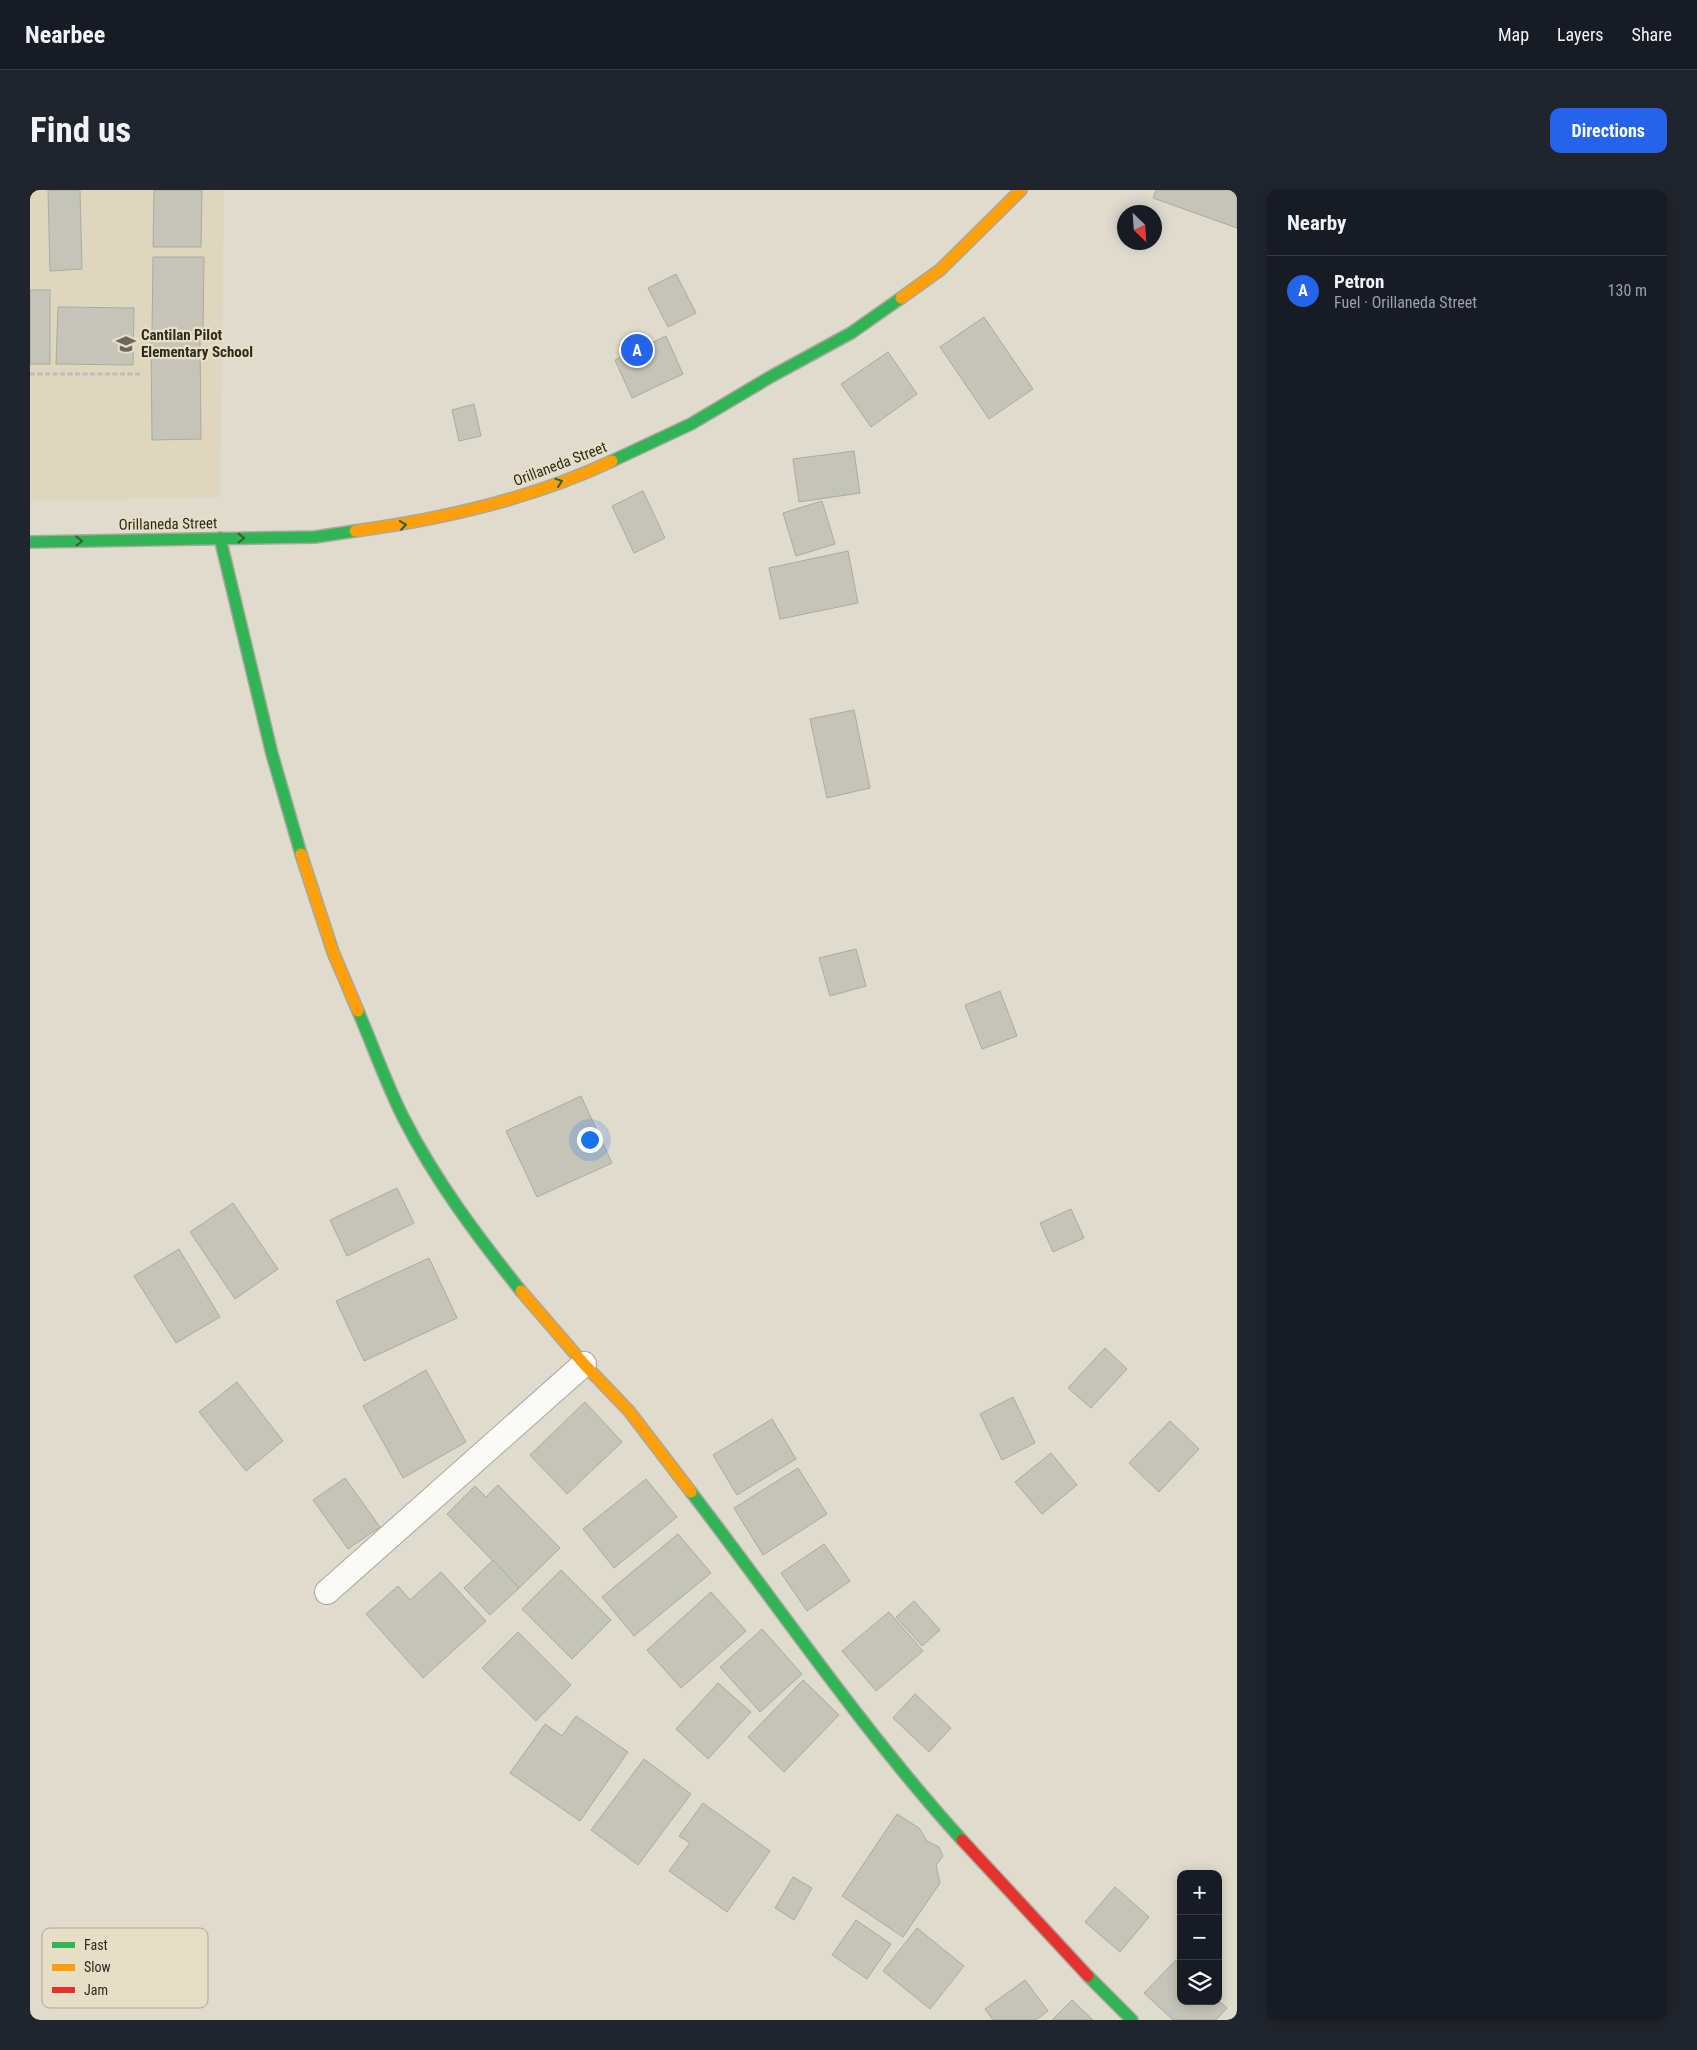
<!DOCTYPE html>
<html lang="en">
<head>
<meta charset="utf-8">
<style>
	body { margin:0; font-family:"Roboto Condensed",sans-serif; background:#20242c; color:#f1f3f6 }
	.controls { position:absolute; right:15px; bottom:15px; display:grid; overflow:hidden; border-radius:10px; box-shadow:0 2px 12px #0003 }
	.controls button { width:45px; height:45px; display:grid; place-items:center; padding:0; border:0; border-bottom:1px solid #363941; background:#171b24; color:#f1f3f6; font:25px sans-serif }
	.compass { position:absolute; left:1087px; top:15px; width:45px; height:45px; border-radius:50%; background:#171b24; box-shadow:0 2px 12px #0003; rotate:155deg }
	.you { position:absolute; left:559px; top:949px; width:18px; height:18px; margin:-12px; border:4px solid #fff; border-radius:50%; background:#1a73e8; box-shadow:0 0 0 8px #1a73e833 }
	.badge { display:grid; place-items:center; width:32px; height:32px; border-radius:50%; background:#2563eb; color:#fff; font-size:16px; font-weight:700 }
	.pin { position:absolute; translate:-50% -50%; border:2px solid #fff; box-shadow:0 1px 5px #0006 }
	.list { margin:0; padding:0; list-style:none }
	h2 { display:flex; justify-content:space-between; align-items:center; height:65px; margin:0; padding:0 20px; font-size:21px }
	h2 small { font-size:16px; font-weight:400; color:#9ea1a6 }
	.list li { display:grid; grid-template-columns:32px 1fr auto; gap:15px; align-items:center; box-sizing:border-box; height:70px; padding:0 20px; border-top:1px solid #363941 }
	.list b { display:block; font-size:19px; white-space:nowrap }
	.list p { margin:0; font-size:16px; white-space:nowrap; color:#9ea1a6 }
	.list em { font-size:16px; font-style:normal; color:#9ea1a6 }
	.icon { flex:none; width:28px; height:28px; fill:none; stroke:currentColor; stroke-width:2; stroke-linecap:round; stroke-linejoin:round }
	.map { position:relative; flex:none; width:1207px; height:1830px; overflow:hidden; border-radius:10px }
	header { display:flex; align-items:center; gap:30px; box-sizing:border-box; height:70px; padding:0 25px; background:#171b24; border-bottom:1px solid #363941 }
	header strong { font-size:24px }
	nav { display:flex; gap:28px; margin-inline-start:auto; font-size:18px }
	.intro { display:flex; align-items:center; justify-content:space-between; box-sizing:border-box; height:120px; padding:0 30px }
	h1 { margin:0; font-size:35px }
	.button { padding:12px 22px; border-radius:10px; background:#2563eb; color:#fff; font-size:18px; font-weight:700 }
	main { display:flex; gap:30px; padding:0 30px }
	aside { flex:1; background:#171b24; border-radius:10px; box-shadow:0 2px 12px #0003 }
	.map>svg:first-child { display:block }
</style>
</head>
<body>
<header>
<strong>Nearbee</strong>
<nav><a>Map</a><a>Layers</a><a>Share</a></nav>
</header>
<div class="intro"><h1>Find us</h1><a class="button">Directions</a></div>
<main>
<div class="map">
<svg width="1207" height="1830" viewBox="0 0 1207 1830">
	<rect width="100%" height="100%" fill="#dfdbcd"/>
	<path fill="#ded7be" d="M0,0h194l-4,307 -190,4z"/>
	<g fill="#c4c4b9" stroke="#aaab9f">
		<path d="M18,0h32l2,79 -32,2z"/>
		<path d="M124,0h48l-1,57h-48z"/>
		<path d="M1126,0h81v38l-84,-30z"/>
		<path d="M123,67h51l-1,77h-51z"/>
		<path d="M646,84l20,39 -28,14 -20,-39z"/>
		<rect x="0" y="100" width="20" height="74"/>
		<path d="M28,117l76,1 -1,57 -77,-1z"/>
		<path d="M954,127l49,72 -44,30 -49,-72z"/>
		<path d="M636,146l17,38 -51,24 -17,-38z"/>
		<path d="M170,150l1,99 -49,1 -1,-99z"/>
		<path d="M858,162l29,42 -46,33 -30,-43z"/>
		<path d="M444,214l7,32 -22,5 -7,-31z"/>
		<path d="M824,261l6,42 -61,9 -6,-43z"/>
		<path d="M613,301l22,47 -31,15 -22,-47z"/>
		<path d="M792,311l13,43 -39,12 -13,-43z"/>
		<path d="M818,361l10,52 -78,16 -11,-51z"/>
		<path d="M824,520l16,78 -43,10 -17,-79z"/>
		<path d="M826,759l10,37 -36,10 -11,-38z"/>
		<path d="M970,801l17,45 -35,13 -17,-44z"/>
		<path d="M551,906l31,67 -75,34 -31,-66z"/>
		<path d="M367,998l17,35 -67,33 -17,-36z"/>
		<path d="M203,1013l45,66 -43,30 -45,-67z"/>
		<path d="M1041,1019l13,29 -31,14 -13,-29z"/>
		<path d="M149,1059l41,68 -44,26 -42,-67z"/>
		<path d="M399,1068l28,60 -93,43 -28,-60z"/>
		<path d="M1075,1158l22,21 -36,39 -23,-20z"/>
		<path d="M396,1180l40,72 -63,36 -40,-72z"/>
		<path d="M207,1192l46,59 -37,30 -47,-59z"/>
		<path d="M983,1207l22,46 -33,17 -22,-46z"/>
		<path d="M555,1212l37,40 -55,52 -37,-39z"/>
		<path d="M742,1229l24,40 -59,36 -24,-40z"/>
		<path d="M1140,1231l29,28 -40,43 -30,-29z"/>
		<path d="M1021,1263l26,32 -35,29 -27,-32z"/>
		<path d="M768,1278l29,46 -64,41 -29,-47z"/>
		<path d="M315,1288l35,49 -32,22 -35,-49z"/>
		<path d="M616,1289l31,38 -63,51 -31,-39z"/>
		<path d="M468,1295l62,63 -41,40 -72,-74 28,-28 11,11z"/>
		<path d="M648,1344l33,39 -77,63 -32,-39z"/>
		<path d="M794,1354l26,37 -43,30 -26,-38z"/>
		<path d="M463,1370l26,28 -29,27 -26,-27z"/>
		<path d="M531,1380l50,50 -39,39 -50,-50z"/>
		<path d="M411,1382l45,49 -63,57 -57,-64 32,-28 12,14z"/>
		<path d="M681,1402l35,39 -65,57 -34,-38z"/>
		<path d="M884,1411l26,29 -18,16 -26,-29z"/>
		<path d="M859,1422l34,39 -47,40 -34,-40z"/>
		<path d="M732,1439l40,45 -42,38 -40,-45z"/>
		<path d="M488,1442l53,53 -35,36 -54,-53z"/>
		<path d="M773,1490l36,35 -55,57 -36,-35z"/>
		<path d="M688,1493l33,29 -43,47 -32,-30z"/>
		<path d="M885,1504l36,34 -22,24 -36,-34z"/>
		<path d="M546,1526l52,36 -48,69 -70,-48 35,-49 17,12z"/>
		<path d="M614,1569l47,35 -53,71 -47,-35z"/>
		<path d="M673,1613l67,48 -43,61 -58,-41 21,-28 -11,-7z"/>
		<path d="M867,1624l22,14 8,13 12,6 4,9 -7,9 4,18 -37,54 -61,-41z"/>
		<path d="M763,1687l19,11 -18,32 -19,-12z"/>
		<path d="M1085,1697l34,30 -29,35 -35,-30z"/>
		<path d="M826,1730l35,24 -24,35 -35,-24z"/>
		<path d="M887,1738l47,38 -34,43 -47,-38z"/>
		<path d="M1146,1770l5,4v37h37v-1l9,8 -11,12h-43l-29,-27z"/>
		<path d="M995,1790l23,31 -12,9h-43l-8,-11z"/>
		<path d="M1042,1810l21,20h-41z"/>
	</g>
	<g fill="none" stroke-linecap="round" stroke-linejoin="round">
		<defs>
			<path id="lane" d="M297,1402l257,-228"/>
			<g id="fast">
				<path d="M582,271l79,-37 81,-48 79,-43 50,-35"/>
				<path d="M190,348l52,216 29,100"/>
				<path d="M0,352l285,-5 40,-6"/>
				<path d="M328,821c15,35 28,72 45,106 32,63 74,119 118,174"/>
				<path d="M661,1302c89,116 172,239 271,348"/>
				<path d="M1058,1786l44,44"/>
			</g>
			<g id="slow">
				<path d="M871,108l39,-28 81,-80"/>
				<path d="M325,341c88,-12 177,-32 257,-70"/>
				<path d="M271,664l32,98 25,59"/>
				<path d="M491,1101l63,73 45,47 62,81"/>
			</g>
			<path id="jam" d="M932,1650l126,136"/>
		</defs>
		<use href="#lane" stroke="#aaa79c" stroke-width="26"/>
		<use href="#fast" stroke="#aaa79c" stroke-width="14"/>
		<use href="#slow" stroke="#aaa79c" stroke-width="14"/>
		<use href="#jam" stroke="#aaa79c" stroke-width="14"/>
		<path stroke="#bebdb9" stroke-width="3" stroke-dasharray="5 2.5" stroke-linecap="butt" d="M0,184h111"/>
		<use href="#lane" stroke="#fafaf8" stroke-width="24"/>
		<use href="#fast" stroke="#30b455" stroke-width="11"/>
		<use href="#slow" stroke="#ff9f0a" stroke-width="11"/>
		<use href="#jam" stroke="#e5322d" stroke-width="11"/>
	</g>
	<defs><path id="oneway-chevron" d="M-2-3.5L2.5 0L-2 3.5" fill="none" stroke-width="1.6" stroke-linecap="round" stroke-linejoin="round" transform="scale(1.25)"/></defs>
	<g stroke="#2e6135">
		<use href="#oneway-chevron" transform="translate(529 292) rotate(-19)"/>
		<use href="#oneway-chevron" transform="translate(373 335) rotate(-8)"/>
		<use href="#oneway-chevron" transform="translate(211 348) rotate(-1)"/>
		<use href="#oneway-chevron" transform="translate(49 351) rotate(-1)"/>
	</g>
	<defs>
		<symbol id="school-bare" viewBox="-9 -9 18 18"><path d="M0-5L7-2L0 1L-7-2ZM-4 1L0 2.5L4 1V4Q0 6-4 4Z" fill="#6b675c" stroke="#e7dfc5" stroke-width="2.5" paint-order="stroke"/></symbol>
	</defs>
	<g fill-rule="evenodd">
		<use href="#school-bare" x="82" y="140" width="28" height="28"/>
	</g>
	<g text-anchor="middle" dominant-baseline="central" stroke-width="4.5" stroke-linejoin="round" paint-order="stroke">
		<g font-size="15" font-weight="bold" fill="#2d291f" stroke="#e7dfc5" text-anchor="start">
			<text x="111" y="145">Cantilan Pilot<tspan x="111" dy="17">Elementary School</tspan></text>
		</g>
		<g font-size="15" fill="#2d291f" stroke="#e7dfc5">
			<text transform="translate(530 274) rotate(-21)">Orillaneda Street</text>
			<text transform="translate(138 334) rotate(-1)">Orillaneda Street</text>
		</g>
	</g>
	<rect x="12" y="1738" width="166" height="80" rx="8" fill="#e7dfc5" stroke="#afa893" stroke-width="1"/>
	<rect x="22" y="1752" width="23" height="6" fill="#30b455"/>
	<rect x="22" y="1774" width="23" height="7" fill="#ff9f0a"/>
	<rect x="22" y="1797" width="23" height="6" fill="#e5322d"/>
	<g font-size="14" fill="#2d291f">
		<text x="54" y="1760">Fast</text>
		<text x="54" y="1782">Slow</text>
		<text x="54" y="1805">Jam</text>
	</g>
</svg>
<div class="controls">
<button>+</button>
<button>−</button>
<button><svg class="icon" aria-label="layers" viewBox="0 0 24 24"><path d="M12 4l9 5-9 5-9-5zM3 14l9 5 9-5"/></svg></button>
</div>
<svg class="compass" viewBox="-18 -18 36 36"><path d="M0-13l5 13h-10z" fill="#e53935"/><path d="M0 13l5-13h-10z" fill="#9ea1a6"/></svg>
<div class="you"></div>
<div class="pin badge" style="left:607px;top:160px">A</div>
</div>
<aside>
<h2>Nearby<small></small></h2>
<ul class="list">
<li><span class="badge">A</span><div><b>Petron</b><p>Fuel · Orillaneda Street</p></div><em>130 m</em></li>
</ul>
</aside>
</main>
</body>
</html>
